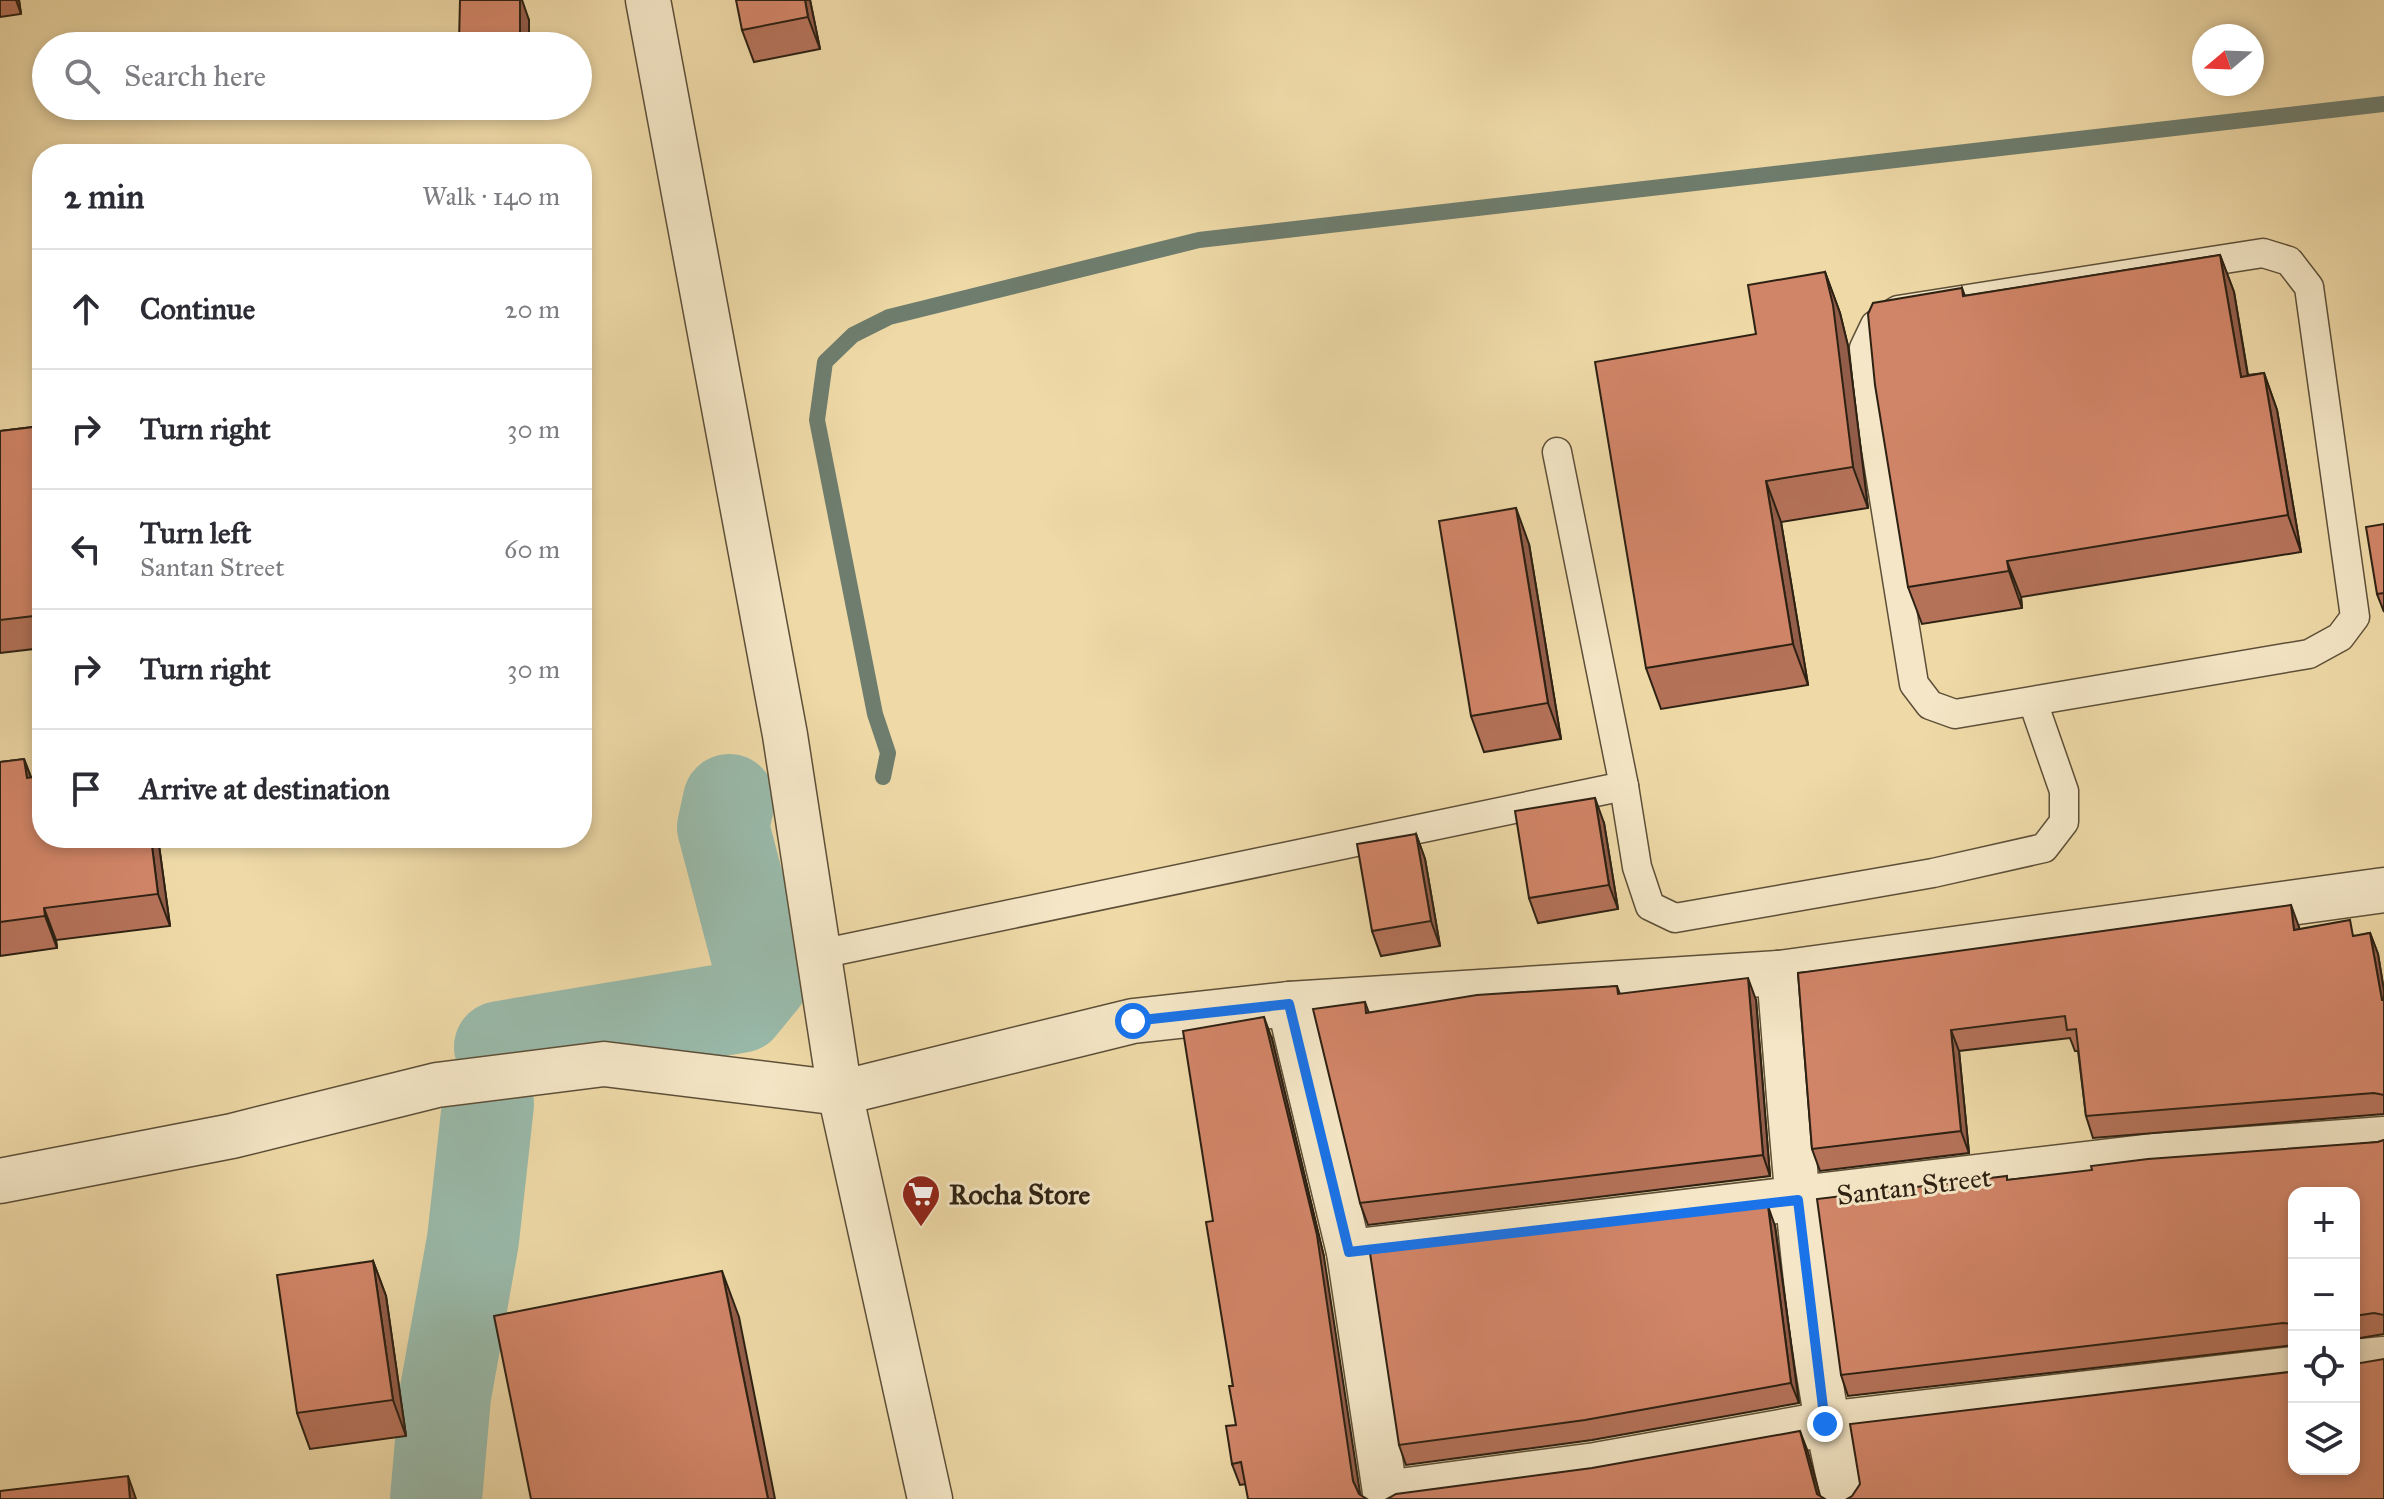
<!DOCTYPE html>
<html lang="en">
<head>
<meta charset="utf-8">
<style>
	body { margin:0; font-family:"IM FELL Great Primer",serif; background:#f7f7f7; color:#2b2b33 }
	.controls { position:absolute; right:24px; bottom:24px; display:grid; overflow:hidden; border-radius:16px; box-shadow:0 4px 12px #0003 }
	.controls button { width:72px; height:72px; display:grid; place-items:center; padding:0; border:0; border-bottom:2px solid #e1e1e2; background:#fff; color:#2b2b33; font:40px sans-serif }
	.compass { position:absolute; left:2192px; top:24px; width:72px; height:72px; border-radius:50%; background:#fff; box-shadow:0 4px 12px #0003; rotate:251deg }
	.stop { position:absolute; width:24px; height:24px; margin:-18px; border:6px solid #1a73e8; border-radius:50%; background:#fff }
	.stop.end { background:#1a73e8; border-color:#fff; box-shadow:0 2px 8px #0008 }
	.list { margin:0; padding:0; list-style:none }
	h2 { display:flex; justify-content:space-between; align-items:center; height:104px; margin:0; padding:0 32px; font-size:34px }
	h2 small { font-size:26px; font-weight:400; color:#7c7c81 }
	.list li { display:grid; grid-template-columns:52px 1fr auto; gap:24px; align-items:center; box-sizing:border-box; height:120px; padding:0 32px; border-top:2px solid #e1e1e2 }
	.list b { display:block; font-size:30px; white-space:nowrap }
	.list p { margin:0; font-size:26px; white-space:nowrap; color:#7c7c81 }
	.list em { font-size:26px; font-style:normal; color:#7c7c81 }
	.icon { flex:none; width:44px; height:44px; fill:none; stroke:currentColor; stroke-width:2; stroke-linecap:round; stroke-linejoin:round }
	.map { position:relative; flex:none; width:2384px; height:1499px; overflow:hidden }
	.search { position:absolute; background:#fff; box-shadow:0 4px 12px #0003; left:32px; top:32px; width:560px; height:88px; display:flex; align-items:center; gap:20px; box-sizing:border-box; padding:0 28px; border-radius:44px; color:#7c7c81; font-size:30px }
	.panel { position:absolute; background:#fff; box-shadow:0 4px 12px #0003; left:32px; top:144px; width:560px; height:704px; border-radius:32px }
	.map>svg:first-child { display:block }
</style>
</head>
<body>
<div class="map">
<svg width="2384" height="1499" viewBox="0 0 2384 1499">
	<rect width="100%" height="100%" fill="#eed9a7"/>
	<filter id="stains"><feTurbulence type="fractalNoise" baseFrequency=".0025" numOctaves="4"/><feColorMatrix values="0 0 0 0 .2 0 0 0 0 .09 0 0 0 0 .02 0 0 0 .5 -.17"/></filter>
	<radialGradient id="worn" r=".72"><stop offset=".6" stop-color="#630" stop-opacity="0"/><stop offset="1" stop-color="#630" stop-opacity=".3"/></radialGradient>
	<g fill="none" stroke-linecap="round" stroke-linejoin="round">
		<path stroke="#6e7d6e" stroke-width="16" d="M883,777l5,-24 -13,-39 -58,-294 8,-58 28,-27 36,-18 310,-77 1185,-136"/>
		<g stroke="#99baaa" stroke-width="92">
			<path d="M500,1047l240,-40 23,-28 -40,-152 6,-27"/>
			<path d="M436,1499l9,-103 28,-156 15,-136"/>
		</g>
		<defs>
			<g id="service">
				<path d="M2263,253l26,8 20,26 46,330 -15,20 -31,17 -354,60 -25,-9 -16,-21 -42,-260 -8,-76 11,-23 23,-15z"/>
				<path d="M1624,786l13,81 13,39 25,12 258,-45 111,-25 20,-26v-31l-31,-89"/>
				<path d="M820,954l804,-168 -67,-334"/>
			</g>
			<g id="minor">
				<path d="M1779,973c15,175 23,355 65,526"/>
				<path d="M1289,1004l60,248 37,247"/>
				<path d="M0,1181l232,-45 205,-51 167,-21 236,29 293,-72 156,-17 490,-31 605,-83"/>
				<path d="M1349,1252l804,-96 231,-17"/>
				<path d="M2354,1362l30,-3"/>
				<path d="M1385,1493l211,-28 229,-41 469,-55"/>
			</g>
			<path id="tertiary" d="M648,0l137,735 55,358 90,406"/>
		</defs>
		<use href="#service" stroke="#5d4f38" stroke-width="31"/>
		<use href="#minor" stroke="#5d4f38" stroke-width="47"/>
		<use href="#tertiary" stroke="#5d4f38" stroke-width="47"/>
		<use href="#service" stroke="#f4e6c6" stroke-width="28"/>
		<use href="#minor" stroke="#f4e6c6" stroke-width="44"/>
		<use href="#tertiary" stroke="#f4e6c6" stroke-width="44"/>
	</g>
	<g fill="#b47259" stroke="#2d2113" stroke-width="2">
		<path d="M0,0h19l2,14 -21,3z"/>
		<path d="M810,0l10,49 -66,13 -12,-32z"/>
		<path d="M529,20v26h-69l-1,-3z"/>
		<path d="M2220,255l14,37 14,83 16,-2 13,37 24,142 -280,45 1,11 -100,16 -14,-37 54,-299 3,8z"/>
		<path d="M1825,272l15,41 8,33 20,162 -87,14 27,163 -147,24 -15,-41 110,-334z"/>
		<path d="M42,426v222l-42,5v-222z"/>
		<path d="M2384,524v88l-7,-18z"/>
		<path d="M1529,544l32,195 -77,13 -13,-36z"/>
		<path d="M24,759l7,18 11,61h116l12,88 -114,14 1,8 -57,8v-194z"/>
		<path d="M1604,823l14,86 -80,14 -9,-25z"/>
		<path d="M1416,834l9,25 15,87 -59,10 -9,-25z"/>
		<path d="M2299,927v2l57,7 14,-3 8,21 6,37v123l-291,24 -7,-22 -8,-65h-3l-5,-13 -111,13 10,102 -149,18 -8,-22 -14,-176z"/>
		<path d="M1617,986l3,8 136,6 14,176 -402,49 -8,-22 5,-201 4,11z"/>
		<path d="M1272,1039l52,218 -78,227 -6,1 -8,-21 4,-39 -3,-39 -20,-165z"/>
		<path d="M2384,1140v194l-30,5v-146h-60v152l-446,51 -7,-21 167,-195 370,-38z"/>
		<path d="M1775,1226l24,177 -207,37 -186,25 -7,-20z"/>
		<path d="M373,1261l13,35 20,140 -96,13 -13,-36z"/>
	</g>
	<g fill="#925d49" stroke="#2d2113" stroke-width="2">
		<path d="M16,0h3l2,14z"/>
		<path d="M520,0h2l7,20v26h-8l-1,-2z"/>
		<path d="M805,0h5l10,49 -12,-32z"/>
		<path d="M2220,255l14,37 20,122 -13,-37z"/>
		<path d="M1825,272l15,41 8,33 20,162 -15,-41z"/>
		<path d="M2264,373l13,37 24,142 -13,-37z"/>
		<path d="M1766,481l15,41 27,163 -15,-41z"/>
		<path d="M1516,508l13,36 32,195 -13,-36z"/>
		<path d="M2007,561l14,36 1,11 -13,-37z"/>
		<path d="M24,759l12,32 -9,-13z"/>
		<path d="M1595,798l9,25 14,86 -9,-24z"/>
		<path d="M1416,834l9,25 15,87 -9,-25z"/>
		<path d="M151,838h7l12,88 -12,-32z"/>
		<path d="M2291,905l8,22 3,24 -8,-21z"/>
		<path d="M44,908l12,32 1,8 -12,-32z"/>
		<path d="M2370,933l8,21 6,37v16l-2,-7z"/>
		<path d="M1748,978l8,22 14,176 -7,-21z"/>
		<path d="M1264,1017l8,22 52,218 37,242 -8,-18z"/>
		<path d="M1951,1030l8,21 10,102 -8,-22z"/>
		<path d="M1768,1206l7,20 24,177 -8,-20z"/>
		<path d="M373,1261l13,35 20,140 -13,-36z"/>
		<path d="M722,1271l17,46 36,182h-7z"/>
		<path d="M1800,1431l8,21 13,47 -4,-5z"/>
		<path d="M128,1476l8,23h-6z"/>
	</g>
	<g fill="#d18568" stroke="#2d2113" stroke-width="2">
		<path d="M460,0h60v44l-61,-1z"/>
		<path d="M736,0h69l3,17 -66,13z"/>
		<path d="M2220,255l21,122 23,-4 24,142 -281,46 2,10 -101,16 -33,-202 -7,-71 5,-11 89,-15 1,8z"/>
		<path d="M1825,272l8,33 20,162 -87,14 27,163 -147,24 -51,-306 161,-28 -8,-49z"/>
		<path d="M42,426v189l-42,5v-189z"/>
		<path d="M1516,508l32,195 -77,13 -32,-195z"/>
		<path d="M2384,524v69l-7,1 -11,-67z"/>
		<path d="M24,759l3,19 15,-2v62h109l7,56 -114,14 1,8 -45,6v-160z"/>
		<path d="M1595,798l14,87 -80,13 -14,-87z"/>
		<path d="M1416,834l15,87 -59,10 -15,-87z"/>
		<path d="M2291,905l3,25 56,-10 3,16 17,-3 12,67h2v95l-10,-2 -288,23 -10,-87 -9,1 -2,-14 -114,14 10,101 -149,18 -14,-176z"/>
		<path d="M1748,978l15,177 -403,48 -47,-194 52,-7 1,11 111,-18 140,-9 1,8z"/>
		<path d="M1264,1017l53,218 36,246 6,13 8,5h-119l-7,-37 -9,2 -6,-38 10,-1 -7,-39h4l-27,-164 7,-1 -30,-190z"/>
		<path d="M2384,1140v175l-10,-2 -20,3v-123h-60v131l-11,-1 -442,52 -24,-176 190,-23v4l85,-10 -1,-4 57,-7 230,-17z"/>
		<path d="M1768,1206l23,177 -206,37 -186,25 -29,-192z"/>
		<path d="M373,1261l20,139 -96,13 -20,-138z"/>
		<path d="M722,1271l46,228h-237l-37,-183z"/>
		<path d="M2384,1359v140h-537l5,-3 8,-12 -10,-60 439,-52 5,-2v99h60v-105z"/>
		<path d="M1800,1431l17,63 8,5h-438l9,-5 196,-26z"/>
		<path d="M128,1476l2,23h-130v-8z"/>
	</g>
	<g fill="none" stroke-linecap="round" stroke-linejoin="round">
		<path stroke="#1a73e8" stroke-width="10" d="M1133,1021l156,-17 60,248 449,-52 27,224"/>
	</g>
	<defs>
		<symbol id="supermarket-pin" viewBox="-11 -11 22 30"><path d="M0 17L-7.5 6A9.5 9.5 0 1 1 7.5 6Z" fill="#8f2418" stroke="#f4e6c6"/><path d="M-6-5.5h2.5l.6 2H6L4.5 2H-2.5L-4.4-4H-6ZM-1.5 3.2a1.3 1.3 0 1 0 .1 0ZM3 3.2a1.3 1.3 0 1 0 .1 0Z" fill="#fff"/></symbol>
	</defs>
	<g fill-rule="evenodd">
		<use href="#supermarket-pin" x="899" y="1172" width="44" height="60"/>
	</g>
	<g text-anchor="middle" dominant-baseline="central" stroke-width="6" stroke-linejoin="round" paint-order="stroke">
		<g font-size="28" fill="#2d2113" stroke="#f4e6c6">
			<text transform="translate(1914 1186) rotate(-7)">Santan Street</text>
		</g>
		<g font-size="28" font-weight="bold" fill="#2d2113" stroke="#f4e6c6" text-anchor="start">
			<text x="949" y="1194">Rocha Store</text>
		</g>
	</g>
	<rect width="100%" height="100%" filter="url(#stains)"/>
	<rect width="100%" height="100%" fill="url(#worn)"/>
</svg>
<div class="controls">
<button>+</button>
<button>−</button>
<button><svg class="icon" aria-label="locate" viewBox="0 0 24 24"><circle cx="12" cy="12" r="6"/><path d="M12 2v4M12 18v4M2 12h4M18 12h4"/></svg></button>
<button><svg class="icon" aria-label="layers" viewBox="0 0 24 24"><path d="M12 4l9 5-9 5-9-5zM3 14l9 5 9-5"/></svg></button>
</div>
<svg class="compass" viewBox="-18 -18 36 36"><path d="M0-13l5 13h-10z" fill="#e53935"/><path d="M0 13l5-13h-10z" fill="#7c7c81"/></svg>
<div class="stop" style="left:1133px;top:1021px"></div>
<div class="stop end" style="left:1825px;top:1424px"></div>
<div class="search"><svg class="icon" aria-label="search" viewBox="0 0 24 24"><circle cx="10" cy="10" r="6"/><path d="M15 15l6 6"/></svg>Search here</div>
<section class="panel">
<h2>2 min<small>Walk · 140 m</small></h2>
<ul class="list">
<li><svg class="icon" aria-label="ahead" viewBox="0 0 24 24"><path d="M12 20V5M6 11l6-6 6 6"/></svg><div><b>Continue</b></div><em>20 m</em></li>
<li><svg class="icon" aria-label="right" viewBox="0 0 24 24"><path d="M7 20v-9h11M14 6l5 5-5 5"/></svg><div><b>Turn right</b></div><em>30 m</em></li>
<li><svg class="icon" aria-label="left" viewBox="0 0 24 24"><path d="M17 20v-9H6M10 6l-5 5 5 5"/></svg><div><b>Turn left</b><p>Santan Street</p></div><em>60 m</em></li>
<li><svg class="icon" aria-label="right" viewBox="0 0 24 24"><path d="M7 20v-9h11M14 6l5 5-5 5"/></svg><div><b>Turn right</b></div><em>30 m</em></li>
<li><svg class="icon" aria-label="arrive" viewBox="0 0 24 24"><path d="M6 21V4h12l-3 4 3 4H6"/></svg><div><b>Arrive at destination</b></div></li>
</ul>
</section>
</div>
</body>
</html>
